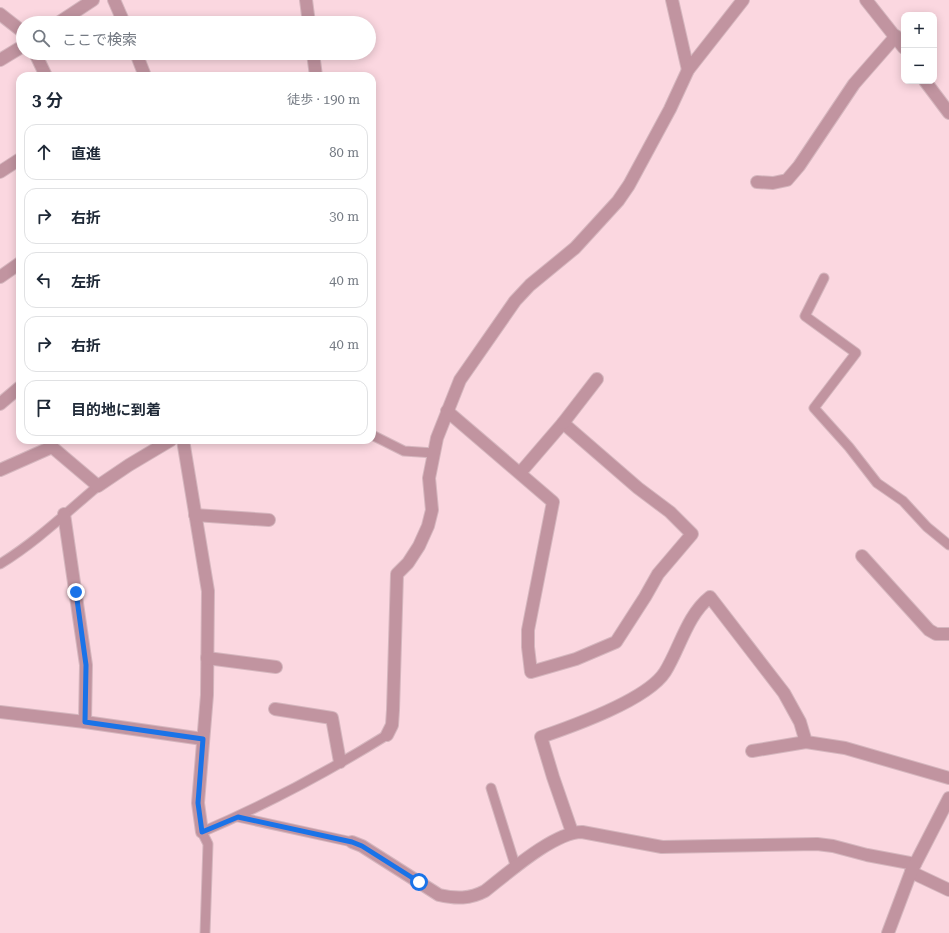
<!DOCTYPE html>
<html lang="ja">
<head>
<meta charset="utf-8">
<style>
	body { margin:0; font-family:"Roboto Serif","Noto Sans JP",serif; background:#f6f6f7; color:#1f2937 }
	.controls { position:absolute; right:12px; top:12px; display:grid; overflow:hidden; border-radius:8px; box-shadow:0 2px 10px #0003 }
	.controls button { width:36px; height:36px; display:grid; place-items:center; padding:0; border:0; border-bottom:1px solid #e0e1e3; background:#fff; color:#1f2937; font:20px sans-serif }
	.stop { position:absolute; width:12px; height:12px; margin:-9px; border:3px solid #1a73e8; border-radius:50%; background:#fff }
	.stop.end { background:#1a73e8; border-color:#fff; box-shadow:0 1px 4px #0008 }
	.list { margin:0; padding:0; list-style:none }
	h2 { display:flex; justify-content:space-between; align-items:center; height:52px; margin:0; padding:0 16px; font-size:17px }
	h2 small { font-size:13px; font-weight:400; color:#747a83 }
	.list li { display:grid; grid-template-columns:26px 1fr auto; gap:12px; align-items:center; box-sizing:border-box; height:56px; margin:0 8px 8px; padding:0 8px; border:1px solid #e0e1e3; border-radius:12px }
	.list b { display:block; font-size:15px; white-space:nowrap }
	.list em { font-size:13px; font-style:normal; color:#747a83 }
	.icon { flex:none; width:22px; height:22px; fill:none; stroke:currentColor; stroke-width:2; stroke-linecap:round; stroke-linejoin:round }
	.map { position:relative; flex:none; width:949px; height:933px; overflow:hidden }
	.search { position:absolute; background:#fff; box-shadow:0 2px 10px #0003; left:16px; top:16px; width:360px; height:44px; display:flex; align-items:center; gap:10px; box-sizing:border-box; padding:0 14px; border-radius:22px; color:#747a83; font-size:15px }
	.panel { position:absolute; background:#fff; box-shadow:0 2px 10px #0003; left:16px; top:72px; width:360px; height:372px; border-radius:12px }
	.map>svg:first-child { display:block }
</style>
</head>
<body>
<div class="map">
<svg width="949" height="933" viewBox="0 0 949 933">
	<rect width="100%" height="100%" fill="#fbd7e0"/>
	<g fill="none" stroke-linecap="round" stroke-linejoin="round">
		<defs>
			<g id="lane">
				<path d="M824,278l-19,38 51,37 -42,55 35,39 28,36 26,18 24,26 22,18"/>
				<path d="M372,435l32,16 30,2"/>
				<path d="M0,564c36,-22 66,-51 98,-78"/>
				<path d="M491,788l25,80"/>
				<path d="M238,817l114,25"/>
				<path d="M205,933l3,-89 -6,-12c63,-27 127,-61 185,-97"/>
			</g>
			<g id="street">
				<path d="M114,0l10,23"/>
				<path d="M306,0l3,23"/>
				<path d="M672,0l16,70"/>
				<path d="M866,0l38,48"/>
				<path d="M0,14l23,18"/>
				<path d="M58,23l35,-23"/>
				<path d="M35,53l11,23"/>
				<path d="M136,53l9,23"/>
				<path d="M313,53l3,23"/>
				<path d="M0,60l23,-14"/>
				<path d="M925,81l24,32"/>
				<path d="M0,172l20,-13"/>
				<path d="M757,182l16,1 14,-3 12,-14 55,-82 42,-48"/>
				<path d="M0,277l20,-14"/>
				<path d="M0,404l20,-17"/>
				<path d="M447,411l106,91 -25,128v17l3,25 45,-13 40,-17 29,-45 13,-23 34,-40 -22,-22 -32,-24 -75,-65 -43,50"/>
				<path d="M563,423l34,-44"/>
				<path d="M183,440l25,151 -1,104 -9,108 4,29"/>
				<path d="M0,470l52,-23 46,39 31,-21 42,-25"/>
				<path d="M64,514l22,151 -1,57"/>
				<path d="M195,515l74,5"/>
				<path d="M862,556l67,74 7,4h13"/>
				<path d="M207,658l69,9"/>
				<path d="M275,709l57,9 8,44"/>
				<path d="M0,712l85,10 118,17"/>
				<path d="M387,735l5,-10 1,-15 4,-136 11,-11 11,-17 9,-20 4,-16 -3,-32 8,-40 23,-58 55,-79 15,-16 45,-37 43,-47 11,-16 41,-76 18,-39 55,-70"/>
				<path d="M752,751l54,-9"/>
				<path d="M572,832l-19,-55 -12,-40c32,-11 106,-37 124,-65 15,-24 22,-57 45,-75l74,96 16,29 6,20 39,6 104,30"/>
				<path d="M352,842l10,4 77,49c17,4 31,4 46,-4 23,-18 69,-59 97,-59l80,15 155,-3 16,2 34,9 48,9"/>
				<path d="M911,872l38,18"/>
				<path d="M888,933l23,-61 38,-74"/>
			</g>
		</defs>
		<use href="#lane" stroke="#d5b6be" stroke-width="11"/>
		<use href="#street" stroke="#d5b6be" stroke-width="14"/>
		<use href="#lane" stroke="#c194a0" stroke-width="9"/>
		<use href="#street" stroke="#c194a0" stroke-width="12"/>
	</g>
	<g fill="none" stroke-linecap="round" stroke-linejoin="round">
		<path stroke="#1a73e8" stroke-width="5" d="M76,592l10,73 -1,57 118,17 -5,64 4,29 36,-15 114,25 10,4 57,36"/>
	</g>
</svg>
<div class="controls">
<button>+</button>
<button>−</button>
</div>
<div class="stop" style="left:419px;top:882px"></div>
<div class="stop end" style="left:76px;top:592px"></div>
<div class="search"><svg class="icon" aria-label="search" viewBox="0 0 24 24"><circle cx="10" cy="10" r="6"/><path d="M15 15l6 6"/></svg>ここで検索</div>
<section class="panel">
<h2>3 分<small>徒歩 · 190 m</small></h2>
<ul class="list">
<li><svg class="icon" aria-label="ahead" viewBox="0 0 24 24"><path d="M12 20V5M6 11l6-6 6 6"/></svg><div><b>直進</b></div><em>80 m</em></li>
<li><svg class="icon" aria-label="right" viewBox="0 0 24 24"><path d="M7 20v-9h11M14 6l5 5-5 5"/></svg><div><b>右折</b></div><em>30 m</em></li>
<li><svg class="icon" aria-label="left" viewBox="0 0 24 24"><path d="M17 20v-9H6M10 6l-5 5 5 5"/></svg><div><b>左折</b></div><em>40 m</em></li>
<li><svg class="icon" aria-label="right" viewBox="0 0 24 24"><path d="M7 20v-9h11M14 6l5 5-5 5"/></svg><div><b>右折</b></div><em>40 m</em></li>
<li><svg class="icon" aria-label="arrive" viewBox="0 0 24 24"><path d="M6 21V4h12l-3 4 3 4H6"/></svg><div><b>目的地に到着</b></div></li>
</ul>
</section>
</div>
</body>
</html>
